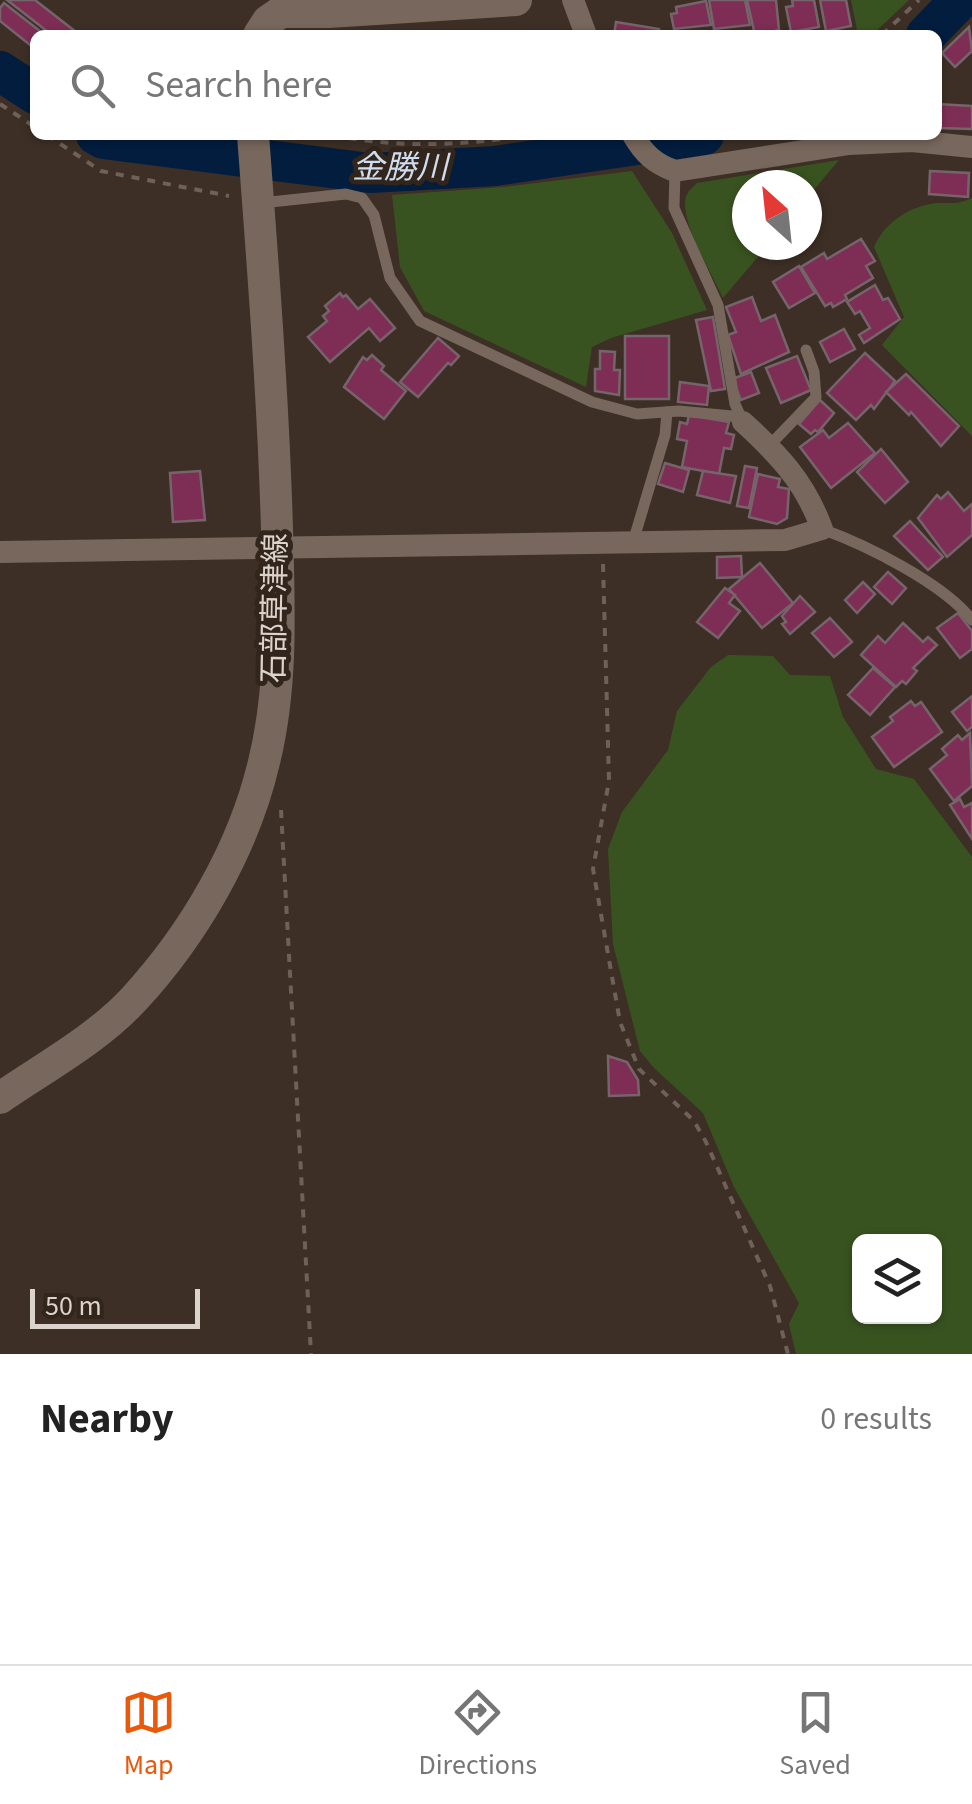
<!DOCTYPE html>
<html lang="en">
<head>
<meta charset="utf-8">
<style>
	body { margin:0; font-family:"Source Sans 3","Noto Sans JP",sans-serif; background:#f2f2f2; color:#222 }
	.controls { position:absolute; right:30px; bottom:30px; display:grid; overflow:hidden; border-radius:15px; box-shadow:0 2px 8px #0004 }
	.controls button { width:90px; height:90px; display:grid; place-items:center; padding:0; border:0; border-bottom:2px solid #e0e0e0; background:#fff; color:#222; font:50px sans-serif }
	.compass { position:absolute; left:732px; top:170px; width:90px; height:90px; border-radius:50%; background:#fff; box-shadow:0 2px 8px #0004; rotate:333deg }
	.scale { position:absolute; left:30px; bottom:25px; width:170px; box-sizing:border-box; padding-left:10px; border:5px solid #dcd3cd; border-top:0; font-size:28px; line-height:35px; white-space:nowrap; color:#dcd3cd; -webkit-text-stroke:8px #32251c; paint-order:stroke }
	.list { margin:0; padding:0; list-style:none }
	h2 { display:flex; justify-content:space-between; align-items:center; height:130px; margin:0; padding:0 40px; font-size:42px }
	h2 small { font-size:32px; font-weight:400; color:#767676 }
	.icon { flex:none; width:55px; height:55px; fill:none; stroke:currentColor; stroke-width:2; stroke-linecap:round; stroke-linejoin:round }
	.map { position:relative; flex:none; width:972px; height:1354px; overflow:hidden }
	.search { position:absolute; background:#fff; box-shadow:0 2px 8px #0004; left:30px; right:30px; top:30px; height:110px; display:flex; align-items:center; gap:25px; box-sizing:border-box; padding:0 35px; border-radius:15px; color:#767676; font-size:38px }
	.sheet { height:310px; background:#fff }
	nav { display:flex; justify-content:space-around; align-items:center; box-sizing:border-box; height:140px; border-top:2px solid #e0e0e0; background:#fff; font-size:28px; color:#767676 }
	nav a { display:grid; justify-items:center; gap:5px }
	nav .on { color:#ea580c }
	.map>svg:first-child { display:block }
</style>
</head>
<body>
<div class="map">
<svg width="972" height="1354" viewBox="0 0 972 1354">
	<rect width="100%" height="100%" fill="#3d2f25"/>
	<g fill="#395320" fill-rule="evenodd">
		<path d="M851,0h58l-37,35h-14z"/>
		<path d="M839,160l-32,38v-13h-60v60h21l-45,53c-11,-24 -39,-70 -38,-95 0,-10 6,-14 12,-20z"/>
		<path d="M632,171l40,62 35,77 -96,28 -19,9 -6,40 -162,-76 -24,-44 -8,-72 111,-8z"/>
		<path d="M972,198v238l-90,-91 22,-28 -30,-70c11,-26 39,-43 66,-44 13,0 20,1 32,-5z"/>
		<path d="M728,655l45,1 17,19 40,1 13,41 33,52 38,10 58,78v497h-176l-7,-30 10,-21 -65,-116 -31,-74 -49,-45 -14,-17 -27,-107 -5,-95 14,-37 46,-62 9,-39 34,-44zM860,1242h74v74h-74z"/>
	</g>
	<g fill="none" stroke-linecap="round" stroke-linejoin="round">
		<g stroke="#021d3e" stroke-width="40">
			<path d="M926,35l34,-35"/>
			<path d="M0,71l35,23"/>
			<path d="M96,135l7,4 267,34 125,-7 209,-31"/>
		</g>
	</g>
	<g fill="#7e2e55" stroke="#76646b" stroke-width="2.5">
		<path d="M7,0h28l45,35h-28z"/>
		<path d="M709,0h36l5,25 -36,4z"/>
		<path d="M747,0h29l3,30 -24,5z"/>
		<path d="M792,0h22l5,27 -28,5 -5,-25 7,-1z"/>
		<path d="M820,0h26l5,26 -25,5z"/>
		<path d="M706,1l5,24 -37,4 -3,-15 6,-1 -1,-6z"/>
		<path d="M4,3l41,32h-10v14l-35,-28v-13z"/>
		<path d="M616,22l43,7 -1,6h-44z"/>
		<path d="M969,27l3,24 -17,16 -13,-14z"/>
		<path d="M937,104l35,2v23l-35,-1z"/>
		<path d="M930,171l39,2 -1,24 -39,-3z"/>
		<path d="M861,239l14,22 -9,5 7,12 -28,17 2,4 -14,8 -2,-4 -6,3 -24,-39 23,-14 3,6z"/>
		<path d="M799,266l16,27 -26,15 -16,-26z"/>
		<path d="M875,285l8,15 5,-2 12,21 -36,24 -5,-8 11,-7 -10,-17 -5,3 -8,-12z"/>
		<path d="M340,293l3,4 3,-2 12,14 12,-10 25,29 -15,13 -11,-13 -39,34 -22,-25 19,-16 -4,-5 6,-5 -4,-5z"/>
		<path d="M752,297l9,24 14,-6 14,37 -48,22 -13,-39 8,-3 -10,-25z"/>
		<path d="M713,317l12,72 -14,2 -15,-71z"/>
		<path d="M844,329l11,20 -25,13 -10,-20z"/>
		<rect x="625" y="336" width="44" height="63"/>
		<path d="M438,338l21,18 -8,9 -3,-2 -30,34 -18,-15z"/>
		<path d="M600,351l15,1 -1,18h6l-1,25 -24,-4v-22h5z"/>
		<path d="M865,353l30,28 -21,28 -3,-4 -15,15 -29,-27z"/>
		<path d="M372,355l12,11 -3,4 25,21 -22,28 -40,-32 19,-30 4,3z"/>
		<path d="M797,356l14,34 -30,13 -15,-35z"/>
		<path d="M751,372l8,21 -18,7 -9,-21z"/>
		<path d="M906,374l53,52 -18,20 -30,-34 -2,3 -23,-23z"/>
		<path d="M680,382l29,4 -2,19 -29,-3z"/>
		<path d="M820,400l14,13 -16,19 -3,-2 -4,4 -12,-10z"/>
		<path d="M689,415l40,7 -3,11 8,2 -3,14 -7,-1 -5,26 -37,-7 5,-26 -10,-2 3,-17 7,2z"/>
		<path d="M848,423l27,30 -44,35 -31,-41 23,-17 6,8z"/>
		<path d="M881,449l27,33 -23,21 -28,-31z"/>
		<path d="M665,463l24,7 -6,22 -25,-8z"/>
		<path d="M745,466l12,2 -8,40 -12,-2z"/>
		<path d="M200,471l5,49 -32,2 -3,-49z"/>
		<path d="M703,471l33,5 -6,27 -33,-8z"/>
		<path d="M758,474l22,5 -2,8 11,2 -2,29 -10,6 -28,-7z"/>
		<path d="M948,492l16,19 8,-7v31l-25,22 -29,-39 19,-23 4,4z"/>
		<path d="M910,521l33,36 -15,13 -34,-34z"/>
		<path d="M741,556l1,21 -25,1v-21z"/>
		<path d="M760,563l33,40 -31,25 -33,-39z"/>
		<path d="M888,572l18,16 -14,16 -18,-17z"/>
		<path d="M863,582l12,12 -18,19 -12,-13z"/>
		<path d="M725,588l10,7 -6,8 11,8 -22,27 -21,-16z"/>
		<path d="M800,596l15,16 -25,22 -8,-10 4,-2 -4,-6z"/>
		<path d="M958,613l14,18v18l-12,9 -23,-30z"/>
		<path d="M830,618l22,24 -18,15 -22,-24z"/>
		<path d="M903,623l20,19 5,-5 9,8 -24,23 4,3 -11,13 -4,-3 -6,6 -35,-32 17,-19 7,7z"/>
		<path d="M873,668l22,19 -25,28 -22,-20z"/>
		<path d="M972,696v31l-5,4 -15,-19z"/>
		<path d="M911,701l4,5 6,-4 21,30 -48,35 -22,-30 21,-16 -3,-4z"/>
		<path d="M970,733l2,53 -18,15 -24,-32 17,-14 -5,-6 16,-14 4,5z"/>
		<path d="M960,799l4,8 8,-4v36l-22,-34z"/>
		<path d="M608,1056l19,6 11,18 1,15 -30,1z"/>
	</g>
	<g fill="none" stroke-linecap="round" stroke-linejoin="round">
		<g stroke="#6e6158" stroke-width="4" stroke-dasharray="8 8" stroke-linecap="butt">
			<path d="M882,35l37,-35"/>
			<path d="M0,104l35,23"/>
			<path d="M47,135l54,36 128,25"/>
			<path d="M333,135c67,14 132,10 199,0"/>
			<path d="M603,564l6,217 -16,88 27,153 19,47 55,52 12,21 64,144 18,68"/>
			<path d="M281,810l30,544"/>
		</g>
		<g stroke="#77675c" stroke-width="11">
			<path d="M675,171l-1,37 44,97 17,99 8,18"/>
			<path d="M261,203l85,-9 16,4 12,17 16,63 30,43 172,81 45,12 42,-3 53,5 11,6"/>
			<path d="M769,446l47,-49 -2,-25 -8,-22"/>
			<path d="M822,529c44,16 121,54 150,91"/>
			<path d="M633,542l32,-107 2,-23"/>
		</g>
		<g stroke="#77675c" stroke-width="22">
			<path d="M573,0l13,35"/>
			<path d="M633,135c11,19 22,29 42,36l174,-27 63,-3 60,6"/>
			<path d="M0,552l785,-12 37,-11c-17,-47 -43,-74 -79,-107"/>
		</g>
		<g stroke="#77675c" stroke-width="32">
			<path d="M259,35l9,-14 13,-9h48l187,-12"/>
			<path d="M0,1098c45,-31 97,-59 134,-99 60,-65 110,-151 130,-237 19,-77 15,-155 13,-234 -4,-131 -14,-262 -24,-393"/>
		</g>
	</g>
	<g text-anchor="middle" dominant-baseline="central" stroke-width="10" stroke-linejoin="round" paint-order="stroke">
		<g font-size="30" fill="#dcd3cd" stroke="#32251c">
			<text transform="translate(275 608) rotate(-89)">石部草津線</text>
		</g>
		<g font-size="32" font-style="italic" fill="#ceddef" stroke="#32251c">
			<text x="400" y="168">金勝川</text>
		</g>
	</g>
</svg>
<div class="controls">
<button><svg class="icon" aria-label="layers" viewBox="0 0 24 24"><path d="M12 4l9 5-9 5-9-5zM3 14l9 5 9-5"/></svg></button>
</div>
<svg class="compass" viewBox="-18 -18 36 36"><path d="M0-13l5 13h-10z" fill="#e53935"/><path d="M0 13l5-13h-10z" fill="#767676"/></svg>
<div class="scale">50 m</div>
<div class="search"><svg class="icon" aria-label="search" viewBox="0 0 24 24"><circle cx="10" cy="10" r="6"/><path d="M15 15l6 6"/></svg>Search here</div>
</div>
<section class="sheet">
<h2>Nearby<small>0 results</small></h2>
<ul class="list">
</ul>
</section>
<nav>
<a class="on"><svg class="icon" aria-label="map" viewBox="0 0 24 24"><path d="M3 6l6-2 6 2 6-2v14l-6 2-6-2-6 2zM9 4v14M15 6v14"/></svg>Map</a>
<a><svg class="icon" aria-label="directions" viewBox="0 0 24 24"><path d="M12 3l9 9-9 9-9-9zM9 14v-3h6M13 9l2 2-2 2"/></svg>Directions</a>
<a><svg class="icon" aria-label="saved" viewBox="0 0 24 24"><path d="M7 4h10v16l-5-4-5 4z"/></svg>Saved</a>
</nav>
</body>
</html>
